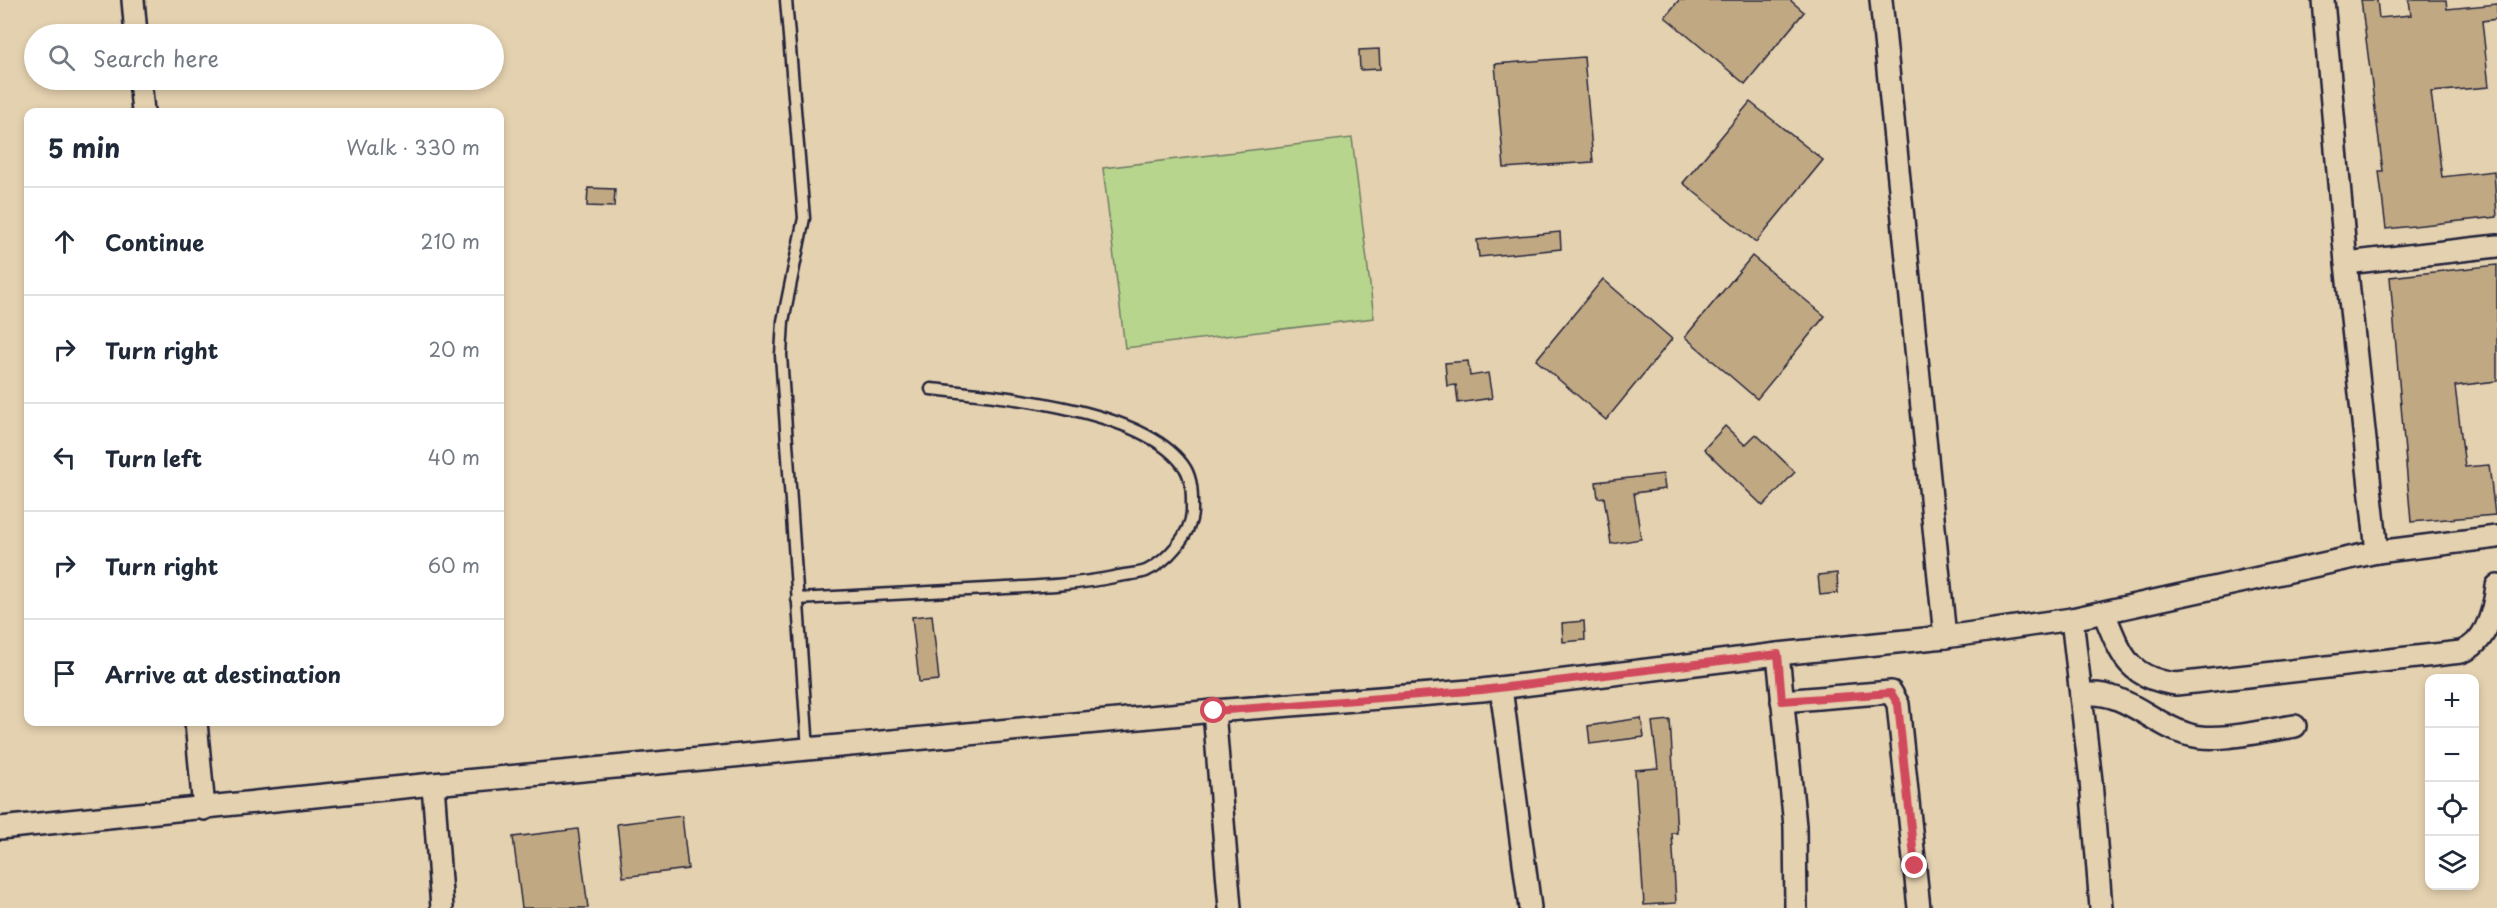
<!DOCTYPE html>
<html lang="en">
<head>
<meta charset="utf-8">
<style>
	body { margin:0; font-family:"Playpen Sans",sans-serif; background:#f2f2f3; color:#1f2937 }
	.controls { position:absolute; right:18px; bottom:18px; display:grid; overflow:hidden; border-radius:12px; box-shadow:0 3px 9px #0003 }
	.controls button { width:54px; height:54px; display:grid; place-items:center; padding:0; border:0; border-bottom:2px solid #e0e1e3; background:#fff; color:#1f2937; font:30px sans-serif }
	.stop { position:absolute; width:18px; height:18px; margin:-14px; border:4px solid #d1495b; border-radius:50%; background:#fff }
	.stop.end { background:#d1495b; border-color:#fff; box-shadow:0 2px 6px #0008 }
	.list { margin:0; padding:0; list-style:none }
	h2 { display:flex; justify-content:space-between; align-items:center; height:78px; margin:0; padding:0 24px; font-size:26px }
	h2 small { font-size:20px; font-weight:400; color:#747a83 }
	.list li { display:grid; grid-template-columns:39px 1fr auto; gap:18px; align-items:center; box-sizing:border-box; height:108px; padding:0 24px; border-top:2px solid #e0e1e3 }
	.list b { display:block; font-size:22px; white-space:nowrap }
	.list em { font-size:20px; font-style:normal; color:#747a83 }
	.icon { flex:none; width:33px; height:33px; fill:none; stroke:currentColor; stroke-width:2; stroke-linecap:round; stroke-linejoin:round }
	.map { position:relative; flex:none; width:2497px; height:908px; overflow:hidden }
	.search { position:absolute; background:#fff; box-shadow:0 3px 9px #0003; left:24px; top:24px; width:480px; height:66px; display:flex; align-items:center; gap:15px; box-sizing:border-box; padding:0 21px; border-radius:33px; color:#747a83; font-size:22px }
	.panel { position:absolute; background:#fff; box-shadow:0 3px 9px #0003; left:24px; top:108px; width:480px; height:618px; border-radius:12px }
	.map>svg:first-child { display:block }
</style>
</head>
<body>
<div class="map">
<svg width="2497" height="908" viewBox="0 0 2497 908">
	<rect width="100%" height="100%" fill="#e4d1af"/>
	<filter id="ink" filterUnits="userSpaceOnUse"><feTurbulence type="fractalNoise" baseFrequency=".0167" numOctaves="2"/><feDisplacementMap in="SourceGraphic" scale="12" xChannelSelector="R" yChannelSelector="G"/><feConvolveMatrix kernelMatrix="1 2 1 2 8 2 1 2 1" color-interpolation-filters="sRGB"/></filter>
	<g filter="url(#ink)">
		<path fill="#b8d58d" stroke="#6d7c64" stroke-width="1.5" d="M1352,138l22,180 -249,30 -22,-180z"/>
		<g fill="#c0a883" stroke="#22223b" stroke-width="1.5">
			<path d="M1679,0h111l14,12 -59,72 -80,-67z"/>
			<path d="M2361,0h16l2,18 32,-3 -2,-15h37l1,9 50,-5v15l-15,2 7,66 -58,5 11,85 52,-6 3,46 -111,12 -7,-58h4z"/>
			<path d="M1379,49l1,20 -20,1 -1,-20z"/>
			<path d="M1584,57l9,105 -89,6 -9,-104z"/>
			<path d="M1750,102l73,58 -67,82 -73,-59z"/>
			<path d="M588,188l27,1 -1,18 -27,-1z"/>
			<path d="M1560,232l1,17 -82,8 -2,-17z"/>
			<path d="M1752,256l73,60 -68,83 -72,-62z"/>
			<path d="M2497,265v116l-42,5 10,81 24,-2 6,50 -84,7 -21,-245z"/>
			<path d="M1603,279l69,60 -66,81 -70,-60z"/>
			<path d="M1468,361l2,15 18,-3 4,25 -34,5 -2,-18 -9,1 -2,-23z"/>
			<path d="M1725,426l20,19 11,-11 39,38 -32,34 -59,-57z"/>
			<path d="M1663,474l2,15 -31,4 7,46 -30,5 -7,-47 -6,1 -2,-16z"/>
			<path d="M1837,573l1,20 -18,2 -2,-20z"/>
			<path d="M932,615l7,65 -20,2 -7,-65z"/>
			<path d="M1584,621l1,19 -22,2 -1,-19z"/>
			<path d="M1641,718l3,19 -54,7 -2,-18z"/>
			<path d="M1670,720l7,113h-5l4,70 -32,2 -9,-135 23,-2 -6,-46z"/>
			<path d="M682,816l6,53 -65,8 -6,-53z"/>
			<path d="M578,829l10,79h-66l-9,-71z"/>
		</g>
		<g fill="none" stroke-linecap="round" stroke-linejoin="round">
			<defs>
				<g id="service">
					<path d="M786,0l18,218 -21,103 -2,34 27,395"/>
					<path d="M797,599c70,-4 140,-7 209,-11 39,-2 75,-4 113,-12 8,-2 19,-2 27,-5 20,-9 45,-36 46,-59 0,-14 1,-31 -7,-44 -39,-60 -188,-72 -254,-79"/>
				</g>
				<g id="minor">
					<path d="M133,0l3,34"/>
					<path d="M1881,0l64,637"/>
					<path d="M2323,0l23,263 31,289"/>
					<path d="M140,80l3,32"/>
					<path d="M2346,263l151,-17"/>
					<path d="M2104,613c17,41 23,65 72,71l285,-32c26,-9 33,-41 36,-66"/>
					<path d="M2072,619l305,-67 120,-15"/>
					<path d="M1778,654l17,172 1,82"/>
					<path d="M1501,688l29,220"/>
					<path d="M2081,695c42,-8 70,30 109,40 28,8 76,-5 105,-9"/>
					<path d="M1782,701l109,-9 7,12 21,204"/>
					<path d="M1214,711l16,197"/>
					<path d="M196,722l8,87"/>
					<path d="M433,784l9,124"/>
					<path d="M0,828l433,-44 781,-73 268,-21 296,-36 167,-17 127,-18 19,162 10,127"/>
				</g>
			</defs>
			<use href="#service" stroke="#22223b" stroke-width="15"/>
			<use href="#minor" stroke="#22223b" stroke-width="26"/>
			<use href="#service" stroke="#e4d1af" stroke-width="10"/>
			<use href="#minor" stroke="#e4d1af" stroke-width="21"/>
		</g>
	</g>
	<g fill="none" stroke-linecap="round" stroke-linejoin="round" filter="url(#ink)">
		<path stroke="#d1495b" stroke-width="8" d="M1214,711l268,-21 296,-36 4,47 109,-8 7,11 17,162"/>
	</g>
</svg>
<div class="controls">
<button>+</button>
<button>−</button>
<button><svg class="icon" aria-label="locate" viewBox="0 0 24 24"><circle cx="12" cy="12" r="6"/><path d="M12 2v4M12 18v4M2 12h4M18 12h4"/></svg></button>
<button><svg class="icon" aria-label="layers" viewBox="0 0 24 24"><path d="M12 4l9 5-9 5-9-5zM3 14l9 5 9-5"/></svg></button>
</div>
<div class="stop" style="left:1214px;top:711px"></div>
<div class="stop end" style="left:1915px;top:866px"></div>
<div class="search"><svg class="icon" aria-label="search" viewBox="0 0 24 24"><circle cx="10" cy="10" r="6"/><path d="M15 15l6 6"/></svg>Search here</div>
<section class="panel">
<h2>5 min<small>Walk · 330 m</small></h2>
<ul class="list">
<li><svg class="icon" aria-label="ahead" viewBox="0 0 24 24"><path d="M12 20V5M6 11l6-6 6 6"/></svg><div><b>Continue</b></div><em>210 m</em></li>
<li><svg class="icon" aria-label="right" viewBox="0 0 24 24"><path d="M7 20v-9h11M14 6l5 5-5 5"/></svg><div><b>Turn right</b></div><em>20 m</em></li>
<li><svg class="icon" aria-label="left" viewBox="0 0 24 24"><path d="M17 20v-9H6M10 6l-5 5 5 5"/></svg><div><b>Turn left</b></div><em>40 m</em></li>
<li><svg class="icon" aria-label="right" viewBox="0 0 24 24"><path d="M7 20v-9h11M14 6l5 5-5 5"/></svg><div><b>Turn right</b></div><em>60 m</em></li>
<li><svg class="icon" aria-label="arrive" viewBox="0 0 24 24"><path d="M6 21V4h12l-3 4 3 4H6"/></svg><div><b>Arrive at destination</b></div></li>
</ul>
</section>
</div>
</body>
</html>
